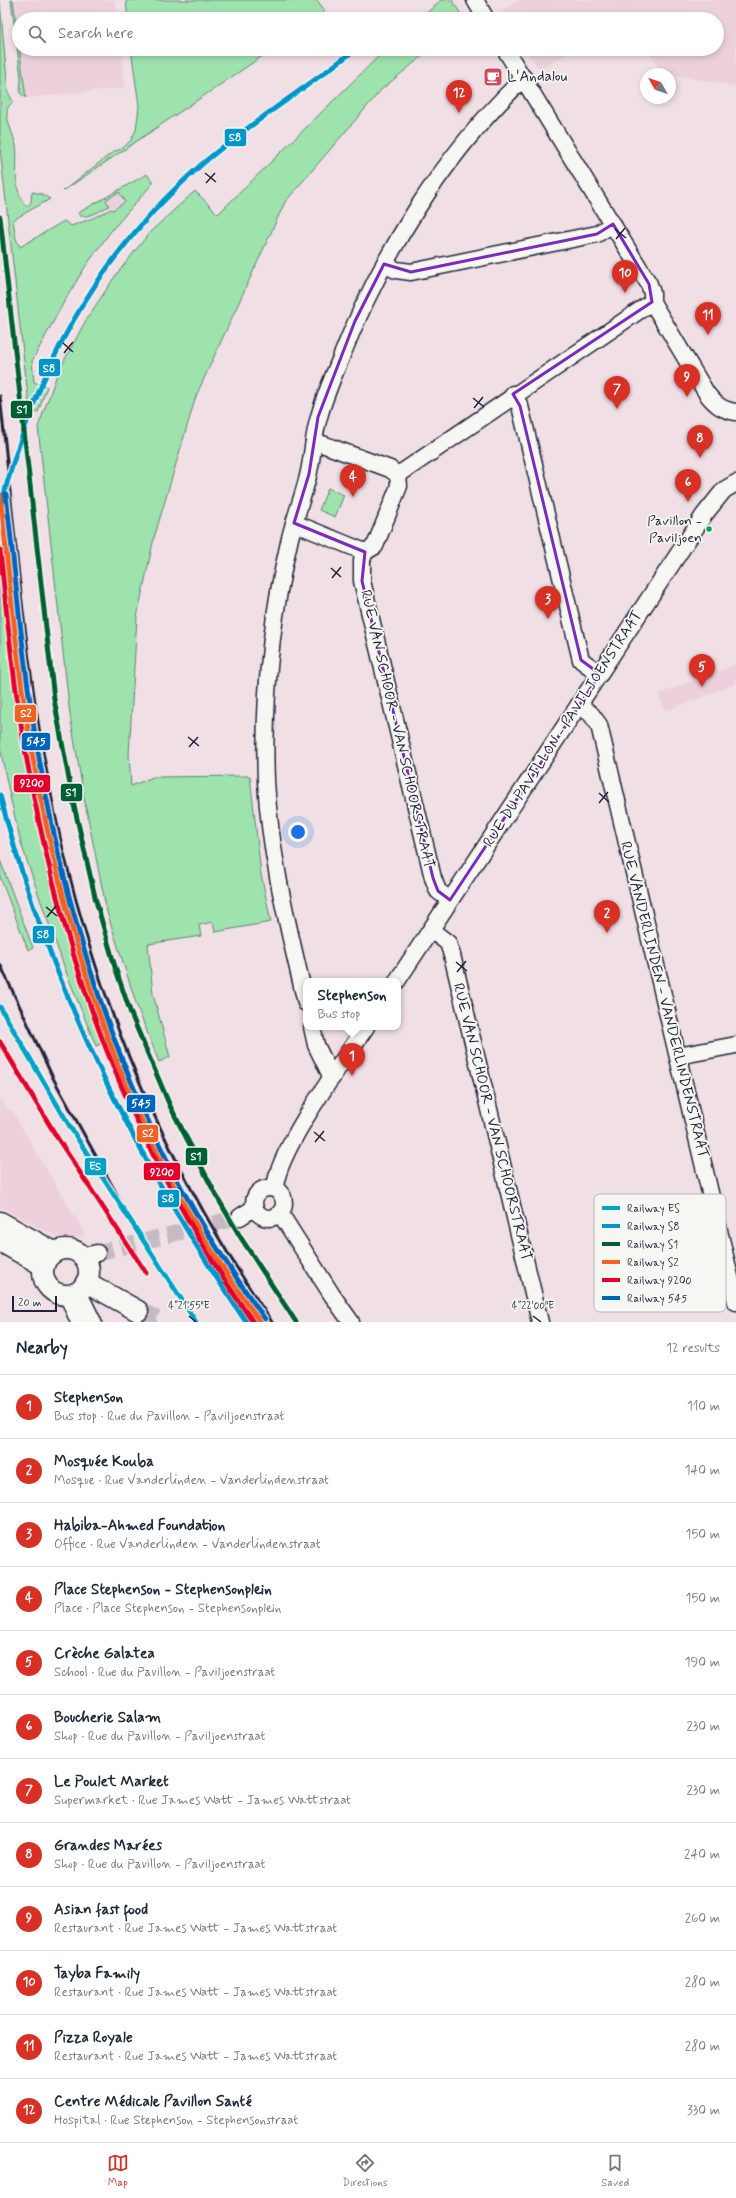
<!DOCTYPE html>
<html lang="en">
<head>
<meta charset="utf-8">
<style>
	body { margin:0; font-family:Mynerve,sans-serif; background:#f2f2f3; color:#1f2937 }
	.compass { position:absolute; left:640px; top:68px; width:36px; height:36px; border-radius:50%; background:#fff; box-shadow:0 2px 6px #0003; rotate:310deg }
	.scale { position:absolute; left:12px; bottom:10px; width:45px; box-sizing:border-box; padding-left:4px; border:2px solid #22223b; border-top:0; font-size:11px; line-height:14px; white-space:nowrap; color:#22223b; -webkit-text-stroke:3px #f6f6f2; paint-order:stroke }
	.you { position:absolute; left:298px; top:832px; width:14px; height:14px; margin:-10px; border:3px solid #fff; border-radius:50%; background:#1a73e8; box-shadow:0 0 0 6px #1a73e833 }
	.badge { display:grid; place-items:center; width:26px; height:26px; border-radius:50%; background:#d93025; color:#fff; font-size:13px; font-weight:700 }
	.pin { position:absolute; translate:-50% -33px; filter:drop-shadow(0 1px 2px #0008) }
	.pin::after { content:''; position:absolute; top:21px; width:14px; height:12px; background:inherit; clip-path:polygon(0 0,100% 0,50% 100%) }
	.popup { position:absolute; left:303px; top:978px; width:98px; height:52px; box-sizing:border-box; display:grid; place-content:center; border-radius:8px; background:#fff; filter:drop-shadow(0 1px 3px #0005); font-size:13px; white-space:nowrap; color:#747a83 }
	.popup b { font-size:15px; color:#1f2937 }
	.popup::after { content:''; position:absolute; left:50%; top:100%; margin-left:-8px; border:8px solid transparent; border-top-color:#fff }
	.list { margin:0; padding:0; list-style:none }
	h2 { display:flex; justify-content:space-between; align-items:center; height:52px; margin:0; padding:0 16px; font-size:17px }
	h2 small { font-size:13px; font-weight:400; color:#747a83 }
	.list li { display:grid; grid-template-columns:26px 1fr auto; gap:12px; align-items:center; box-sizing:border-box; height:64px; padding:0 16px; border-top:1px solid #e0e1e3 }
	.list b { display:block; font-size:15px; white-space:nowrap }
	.list p { margin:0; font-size:13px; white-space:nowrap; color:#747a83 }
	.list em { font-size:13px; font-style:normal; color:#747a83 }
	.icon { flex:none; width:22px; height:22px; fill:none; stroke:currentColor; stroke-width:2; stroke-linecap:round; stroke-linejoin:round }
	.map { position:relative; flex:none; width:736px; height:1322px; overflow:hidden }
	.search { position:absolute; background:#fff; box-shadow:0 2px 6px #0003; left:12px; right:12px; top:12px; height:44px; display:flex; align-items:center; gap:10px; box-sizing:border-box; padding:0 14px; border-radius:22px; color:#747a83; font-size:15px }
	.sheet { height:820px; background:#fff }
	nav { display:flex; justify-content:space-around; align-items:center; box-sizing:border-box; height:56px; border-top:1px solid #e0e1e3; background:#fff; font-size:11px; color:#747a83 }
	nav a { display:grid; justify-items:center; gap:2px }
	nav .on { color:#d93025 }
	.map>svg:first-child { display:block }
</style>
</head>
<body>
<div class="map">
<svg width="736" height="1322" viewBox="0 0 736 1322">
	<rect width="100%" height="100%" fill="#f0e0e5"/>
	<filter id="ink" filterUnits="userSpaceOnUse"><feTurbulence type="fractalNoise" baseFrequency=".025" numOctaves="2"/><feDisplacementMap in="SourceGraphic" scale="8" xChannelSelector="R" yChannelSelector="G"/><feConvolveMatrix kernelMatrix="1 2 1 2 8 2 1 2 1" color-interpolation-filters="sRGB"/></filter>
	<g filter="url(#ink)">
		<g fill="#ecd1dc">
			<path d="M13,0h102l3,19h-99v29z"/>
			<path d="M520,0h216v87l-74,-15 -15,-23h70v-30h-89l-2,-3 -5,3h-113l-6,-9z"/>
			<path d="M19,49h102l5,39 -100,10z"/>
			<path d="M526,49h48l-35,21z"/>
			<path d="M119,192l6,10 -12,8 -7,-9z"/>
			<path d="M736,664v20l-70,27 -8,-17z"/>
			<path d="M0,1097l7,12 5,2 73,123 -7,4 -9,2 -16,-5 -53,-28z"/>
		</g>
		<g fill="#9ee2ae" stroke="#608274">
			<path d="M11,0h2l13,98 -6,-5 1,-15z"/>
			<path d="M126,0h191l8,11 -11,8h-186z"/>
			<path d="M441,0h11l12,19h-44z"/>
			<path d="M0,2l8,90 5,10c-4,3 -6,6 -6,11 0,10 7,22 9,33 3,21 -5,43 11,61l4,-5 1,-10 10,2 8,5 -37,21 3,19 4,8 44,-26 7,5 22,-8 18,-9 2,1 12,-8 -6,-10 -13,8 3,6c-9,5 -18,11 -29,10l-2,-3 69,-39 6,9 -42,48 -26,36 -21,35 -32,59 2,21 13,5 -9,25 -8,2 -30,-265z"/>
			<path d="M131,49h142l-210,142 50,-39 10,-4 8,-8 5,-10 3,-24z"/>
			<path d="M386,49h45l-49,40 -97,113 -89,194 -42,142 -17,79 -8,137 2,32 22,-9 97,-1 11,98 10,48 -56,10 -2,-10 -14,3 2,11 -53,8 5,50 17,63 -11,5 -22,-56 -30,-94 -22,-109 -15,-88 -32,-288 20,-55 28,-52 30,-45 34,-43 45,-41 23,23z"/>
			<path d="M328,488l16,7 -9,22 -16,-7z"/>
			<path d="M0,563c10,85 19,170 37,254 16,77 39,152 64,227l-5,2 -28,-69 -28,-78 -19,-56 -14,-60 -7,-36z"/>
			<path d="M0,860l33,88 -5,2 -28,-73z"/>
		</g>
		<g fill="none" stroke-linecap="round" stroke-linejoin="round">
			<g stroke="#c7bac3" stroke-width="16" stroke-dasharray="16 8" stroke-linecap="butt">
				<path d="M97,1253l143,-36"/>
				<path d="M150,1322l7,-1"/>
			</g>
			<path stroke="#c7bac3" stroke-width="20" stroke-dasharray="20 10" stroke-linecap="butt" d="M138,1311l21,11"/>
			<defs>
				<g id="minor">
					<path d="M475,0l11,19"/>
					<path d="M505,49l144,235 3,9v9l55,92c9,11 15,16 29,18"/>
					<path d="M384,264l12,6 15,2 186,-38 16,-10"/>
					<path d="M513,394l7,12 61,254 19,14"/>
					<path d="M314,441l76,28 8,6 1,11 -24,60 -10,6"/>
					<path d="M398,475l254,-173"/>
					<path d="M294,523l71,29"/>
					<path d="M365,552l-3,8v21l71,297 5,13 12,9"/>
					<path d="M579,705l12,9 8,11 137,577"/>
					<path d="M431,930l17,13 4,12 88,367"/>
					<path d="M397,981l307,-466 20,-25 12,-7"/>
					<path d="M306,1003c-17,-73 -36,-146 -40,-222 -3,-82 5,-163 24,-243 5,-21 13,-41 18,-62 5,-20 5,-40 11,-59 5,-19 13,-38 21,-57 41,-104 102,-204 184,-282"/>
					<path d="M312,1027l4,18 16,33"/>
					<path d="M678,1056l58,-11"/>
					<circle cx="269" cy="1203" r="15"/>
					<path d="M275,1188c2,-37 68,-127 91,-161"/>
					<path d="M280,1213l52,82 19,27"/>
					<path d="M240,1217l14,-9"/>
					<path d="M83,1256l14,-3"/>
					<path d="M78,1291l15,31"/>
					<path d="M67,1294l12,28"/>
				</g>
				<g id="major">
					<path d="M0,1222l54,30"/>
					<path d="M0,1241l44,25"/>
					<circle cx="66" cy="1272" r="23"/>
					<path d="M86,1282l52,29"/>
				</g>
			</defs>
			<use href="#minor" stroke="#22223b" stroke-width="19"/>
			<use href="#major" stroke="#22223b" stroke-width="23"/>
			<use href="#minor" stroke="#f6f6f2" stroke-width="16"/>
			<use href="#major" stroke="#f6f6f2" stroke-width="20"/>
			<g stroke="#22223b" stroke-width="3">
				<path d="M0,396c17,154 28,311 65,462 42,171 108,318 207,464"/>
				<path d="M0,964l53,114 88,160"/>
			</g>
			<defs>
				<path id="rail-1" d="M0,1007l72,123 124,192"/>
				<g id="rail-2">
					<path d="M0,509c36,-139 92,-248 201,-344 49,-42 104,-76 155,-116"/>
					<path d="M0,795c48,188 137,367 246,527"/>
				</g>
				<path id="rail-3" d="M0,217l54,482 19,102 23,100 19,66 16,47 39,92 46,89 25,43 55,84"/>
				<path id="rail-4" d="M0,495c10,86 17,173 32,258 27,152 72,303 145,439 25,45 53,88 83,130"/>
				<g id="rail-5">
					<path d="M0,550c7,68 14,137 26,205 37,210 104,392 227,567"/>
					<path d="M0,1042l58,97 88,134"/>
				</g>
				<path id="rail-6" d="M6,494c10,86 17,173 32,258 26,151 71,301 144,437 25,45 53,88 83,130"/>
			</defs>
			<use href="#rail-1" stroke="#f6f6f2" stroke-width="8"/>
			<use href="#rail-2" stroke="#f6f6f2" stroke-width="8"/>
			<use href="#rail-3" stroke="#f6f6f2" stroke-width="8"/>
			<use href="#rail-4" stroke="#f6f6f2" stroke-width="8"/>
			<use href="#rail-5" stroke="#f6f6f2" stroke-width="8"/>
			<use href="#rail-6" stroke="#f6f6f2" stroke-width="8"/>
			<use href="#rail-1" stroke="#02a2c7" stroke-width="5"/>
			<use href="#rail-2" stroke="#0096cb" stroke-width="5"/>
			<use href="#rail-3" stroke="#005f33" stroke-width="5"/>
			<use href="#rail-4" stroke="#f16122" stroke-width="5"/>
			<use href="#rail-5" stroke="#e4002b" stroke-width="5"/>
			<use href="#rail-6" stroke="#0065bd" stroke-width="5"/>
		</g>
	</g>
	<path fill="none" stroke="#7b2cbf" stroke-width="3" stroke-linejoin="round" d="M613,224l36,60 3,18 -139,92 7,12 61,254 19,14 -150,226 -12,-9 -5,-13 -71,-297 3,-29 -71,-29 15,-49 9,-57 37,-96 29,-57 27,8 186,-38z"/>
	<path fill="none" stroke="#22223b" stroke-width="1.5" d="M205,173l11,9M206,183l9,-10M615,229l11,9M616,239l9,-11M63,343l10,9M64,353l9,-11M473,398l11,9M474,408l9,-11M331,568l10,9M332,578l9,-11M188,737l11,9M189,747l9,-10M599,793l10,9M599,803l9,-11M46,907l11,9M47,917l9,-11M456,962l11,9M457,972l9,-11M314,1132l11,9M315,1142l9,-11M189,1316l7,6M533,1316l8,6"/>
	<defs>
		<symbol id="cafe-square" viewBox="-11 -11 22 22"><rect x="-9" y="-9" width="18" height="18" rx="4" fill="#d1495b" stroke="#f6f6f2"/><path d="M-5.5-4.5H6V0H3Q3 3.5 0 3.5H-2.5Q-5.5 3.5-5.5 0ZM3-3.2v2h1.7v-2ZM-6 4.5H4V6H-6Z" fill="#fff"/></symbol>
	</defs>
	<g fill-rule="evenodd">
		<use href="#cafe-square" x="482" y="66" width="22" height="22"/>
	</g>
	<circle fill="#00a651" stroke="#f6f6f2" stroke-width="1.5" cx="709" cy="529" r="3.5"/>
	<g text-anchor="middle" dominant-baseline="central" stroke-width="3.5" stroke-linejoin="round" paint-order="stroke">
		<g font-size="14" fill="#22223b" stroke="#f6f6f2" text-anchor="end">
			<text x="702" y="521">Pavillon -<tspan x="702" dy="17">Paviljoen</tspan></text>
		</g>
		<g font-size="15" fill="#22223b" stroke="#f6f6f2" text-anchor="start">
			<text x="507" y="77">L'Andalou</text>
		</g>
		<g font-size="15" fill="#22223b" stroke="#f6f6f2">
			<text transform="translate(397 729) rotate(77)">RUE VAN SCHOOR - VAN SCHOORSTRAAT</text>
			<text transform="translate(563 729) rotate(-57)">RUE DU PAVILLON - PAVILJOENSTRAAT</text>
			<text transform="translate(664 1000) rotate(76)">RUE VANDERLINDEN - VANDERLINDENSTRAAT</text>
			<text transform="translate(492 1122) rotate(76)">RUE VAN SCHOOR - VAN SCHOORSTRAAT</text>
		</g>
	</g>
	<rect x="594" y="1194" width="132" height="118" rx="6" fill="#f6f6f2" stroke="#b6b6bb" stroke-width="1"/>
	<rect x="602" y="1206" width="18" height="4" fill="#02a2c7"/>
	<rect x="602" y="1224" width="18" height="4" fill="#0096cb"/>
	<rect x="602" y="1242" width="18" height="4" fill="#005f33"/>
	<rect x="602" y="1260" width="18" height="4" fill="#f16122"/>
	<rect x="602" y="1278" width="18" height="4" fill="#e4002b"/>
	<rect x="602" y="1296" width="18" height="4" fill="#0065bd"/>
	<g font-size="11" fill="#22223b">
		<text x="627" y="1212">Railway ES</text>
		<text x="627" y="1230">Railway S8</text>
		<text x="627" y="1248">Railway S1</text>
		<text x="627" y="1266">Railway S2</text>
		<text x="627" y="1284">Railway 9200</text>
		<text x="627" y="1302">Railway 545</text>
	</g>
	<g font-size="10" text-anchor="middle" fill="#22223b" stroke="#f6f6f2" stroke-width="3.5" stroke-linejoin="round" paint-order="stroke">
		<text x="189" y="1309">4°21'55"E</text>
		<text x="533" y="1309">4°22'00"E</text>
	</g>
	<g stroke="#f6f6f2" stroke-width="1.5">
		<rect x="224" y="128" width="23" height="19" rx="4" fill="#0096cb"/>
		<rect x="38" y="358" width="23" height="19" rx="4" fill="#0096cb"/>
		<rect x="10" y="400" width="23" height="19" rx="4" fill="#005f33"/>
		<rect x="14" y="704" width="23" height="19" rx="4" fill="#f16122"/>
		<rect x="21" y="732" width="30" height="19" rx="4" fill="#0065bd"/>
		<rect x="13" y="774" width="38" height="19" rx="4" fill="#e4002b"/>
		<rect x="60" y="783" width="23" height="19" rx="4" fill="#005f33"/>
		<rect x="32" y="925" width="23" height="19" rx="4" fill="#0096cb"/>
		<rect x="126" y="1094" width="30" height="19" rx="4" fill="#0065bd"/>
		<rect x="136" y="1124" width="23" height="19" rx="4" fill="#f16122"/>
		<rect x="185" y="1147" width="23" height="19" rx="4" fill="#005f33"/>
		<rect x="84" y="1157" width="23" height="19" rx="4" fill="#02a2c7"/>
		<rect x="143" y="1162" width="38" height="19" rx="4" fill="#e4002b"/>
		<rect x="157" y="1189" width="23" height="19" rx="4" fill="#0096cb"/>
	</g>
	<g font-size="11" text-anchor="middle" font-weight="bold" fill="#fff">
		<text x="235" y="141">S8</text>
		<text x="49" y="372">S8</text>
		<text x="22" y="413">S1</text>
		<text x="26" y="717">S2</text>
		<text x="36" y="745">545</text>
		<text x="32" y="787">9200</text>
		<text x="71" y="796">S1</text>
		<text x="43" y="938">S8</text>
		<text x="141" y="1107">545</text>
		<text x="148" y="1137">S2</text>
		<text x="196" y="1160">S1</text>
		<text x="95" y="1170">ES</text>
		<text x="162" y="1176">9200</text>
		<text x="168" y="1202">S8</text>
	</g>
</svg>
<svg class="compass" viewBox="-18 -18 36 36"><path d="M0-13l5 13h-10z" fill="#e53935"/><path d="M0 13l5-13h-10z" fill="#747a83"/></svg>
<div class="scale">20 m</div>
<div class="you"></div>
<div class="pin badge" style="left:352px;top:1076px">1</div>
<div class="popup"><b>Stephenson</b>Bus stop</div>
<div class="pin badge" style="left:607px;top:933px">2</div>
<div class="pin badge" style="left:548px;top:619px">3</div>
<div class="pin badge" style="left:353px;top:497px">4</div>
<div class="pin badge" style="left:702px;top:687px">5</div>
<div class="pin badge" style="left:688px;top:502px">6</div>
<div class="pin badge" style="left:617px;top:409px">7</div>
<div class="pin badge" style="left:700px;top:458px">8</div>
<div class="pin badge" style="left:687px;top:397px">9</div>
<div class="pin badge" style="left:625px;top:293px">10</div>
<div class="pin badge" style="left:708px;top:335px">11</div>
<div class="pin badge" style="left:459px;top:113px">12</div>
<div class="search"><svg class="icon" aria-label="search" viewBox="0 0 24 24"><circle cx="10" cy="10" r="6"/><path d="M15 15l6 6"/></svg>Search here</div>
</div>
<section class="sheet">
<h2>Nearby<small>12 results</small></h2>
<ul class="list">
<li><span class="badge">1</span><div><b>Stephenson</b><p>Bus stop · Rue du Pavillon - Paviljoenstraat</p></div><em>110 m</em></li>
<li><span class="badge">2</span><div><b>Mosquée Kouba</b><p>Mosque · Rue Vanderlinden - Vanderlindenstraat</p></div><em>140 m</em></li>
<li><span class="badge">3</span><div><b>Habiba-Ahmed Foundation</b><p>Office · Rue Vanderlinden - Vanderlindenstraat</p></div><em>150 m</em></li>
<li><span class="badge">4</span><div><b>Place Stephenson - Stephensonplein</b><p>Place · Place Stephenson - Stephensonplein</p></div><em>150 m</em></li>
<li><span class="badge">5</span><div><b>Crèche Galatea</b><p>School · Rue du Pavillon - Paviljoenstraat</p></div><em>190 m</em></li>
<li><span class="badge">6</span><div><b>Boucherie Salam</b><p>Shop · Rue du Pavillon - Paviljoenstraat</p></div><em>230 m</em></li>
<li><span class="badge">7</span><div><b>Le Poulet Market</b><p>Supermarket · Rue James Watt - James Wattstraat</p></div><em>230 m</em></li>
<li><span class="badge">8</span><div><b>Grandes Marées</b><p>Shop · Rue du Pavillon - Paviljoenstraat</p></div><em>240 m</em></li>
<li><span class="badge">9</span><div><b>Asian fast food</b><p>Restaurant · Rue James Watt - James Wattstraat</p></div><em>260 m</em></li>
<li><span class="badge">10</span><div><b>Tayba Family</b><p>Restaurant · Rue James Watt - James Wattstraat</p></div><em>280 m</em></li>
<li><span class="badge">11</span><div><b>Pizza Royale</b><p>Restaurant · Rue James Watt - James Wattstraat</p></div><em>280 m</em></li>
<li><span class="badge">12</span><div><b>Centre Médicale Pavillon Santé</b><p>Hospital · Rue Stephenson - Stephensonstraat</p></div><em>330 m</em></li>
</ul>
</section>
<nav>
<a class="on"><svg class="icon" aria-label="map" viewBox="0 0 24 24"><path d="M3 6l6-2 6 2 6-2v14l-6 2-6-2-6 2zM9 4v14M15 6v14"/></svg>Map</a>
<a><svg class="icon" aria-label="directions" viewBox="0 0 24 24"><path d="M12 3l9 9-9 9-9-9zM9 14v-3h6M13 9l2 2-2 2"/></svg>Directions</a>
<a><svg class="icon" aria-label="saved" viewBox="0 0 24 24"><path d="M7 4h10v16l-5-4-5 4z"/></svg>Saved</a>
</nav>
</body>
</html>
